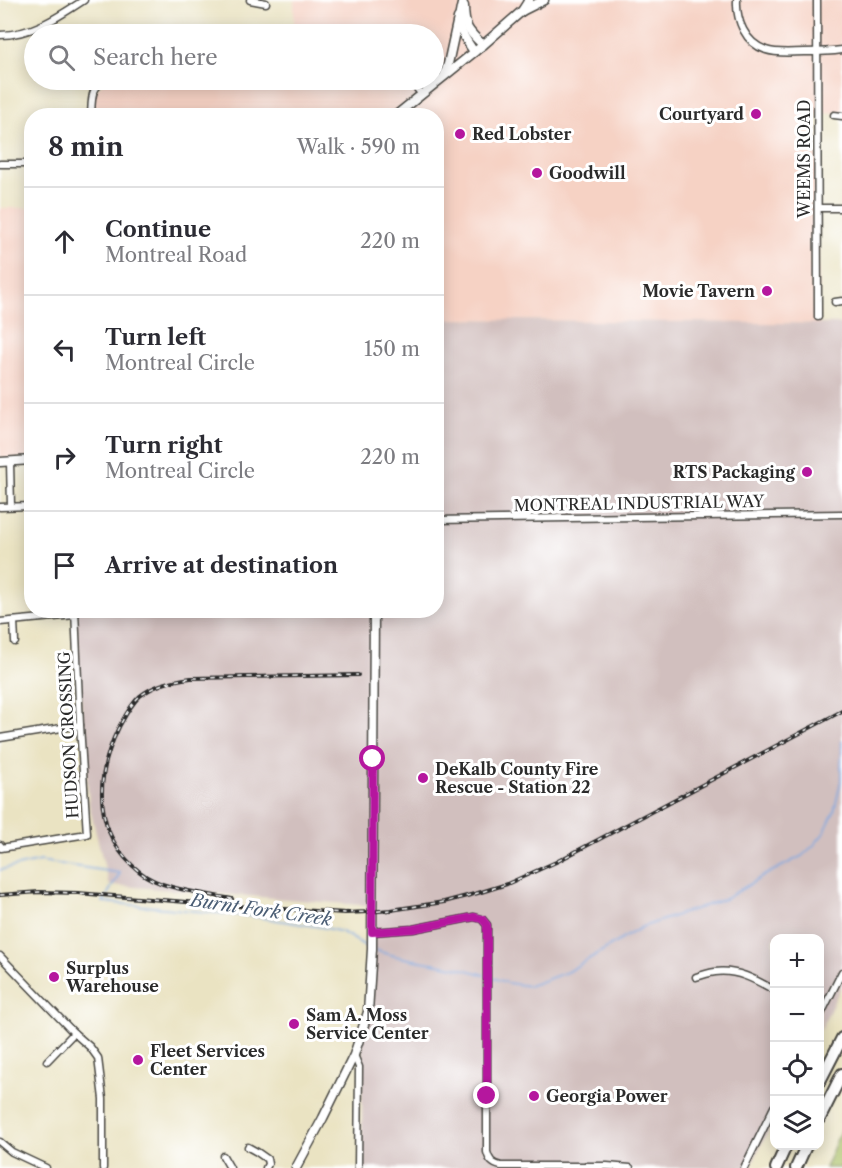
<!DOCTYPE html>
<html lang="en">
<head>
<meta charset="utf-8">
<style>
	body { margin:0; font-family:"Libre Caslon Text",serif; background:#f7f7f7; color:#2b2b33 }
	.controls { position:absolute; right:18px; bottom:18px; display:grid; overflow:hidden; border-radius:12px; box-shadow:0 3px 15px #0003 }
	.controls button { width:54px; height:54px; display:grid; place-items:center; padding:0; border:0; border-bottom:2px solid #e1e1e2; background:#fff; color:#2b2b33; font:30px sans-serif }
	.stop { position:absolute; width:18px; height:18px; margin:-14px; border:4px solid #b5179e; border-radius:50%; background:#fff }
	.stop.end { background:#b5179e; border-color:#fff; box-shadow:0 2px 6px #0008 }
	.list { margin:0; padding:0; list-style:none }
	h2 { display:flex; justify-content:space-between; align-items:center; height:78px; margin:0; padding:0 24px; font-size:26px }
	h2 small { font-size:20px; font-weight:400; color:#7c7c81 }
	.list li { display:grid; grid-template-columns:39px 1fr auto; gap:18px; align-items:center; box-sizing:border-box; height:108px; padding:0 24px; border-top:2px solid #e1e1e2 }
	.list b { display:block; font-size:22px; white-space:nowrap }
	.list p { margin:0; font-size:20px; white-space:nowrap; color:#7c7c81 }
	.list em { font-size:20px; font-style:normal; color:#7c7c81 }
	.icon { flex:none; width:33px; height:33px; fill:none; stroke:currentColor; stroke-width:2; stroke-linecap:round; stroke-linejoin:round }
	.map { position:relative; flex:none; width:842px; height:1168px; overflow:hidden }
	.search { position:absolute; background:#fff; box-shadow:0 3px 15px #0003; left:24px; top:24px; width:420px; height:66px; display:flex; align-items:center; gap:15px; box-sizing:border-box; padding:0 21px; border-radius:33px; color:#7c7c81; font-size:22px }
	.panel { position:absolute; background:#fff; box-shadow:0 3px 15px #0003; left:24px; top:108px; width:420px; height:510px; border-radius:24px }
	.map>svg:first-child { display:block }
</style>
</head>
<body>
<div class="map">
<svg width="842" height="1168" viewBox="0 0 842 1168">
	<rect width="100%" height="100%" fill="#fff"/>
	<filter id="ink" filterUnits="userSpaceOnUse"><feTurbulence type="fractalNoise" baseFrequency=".0167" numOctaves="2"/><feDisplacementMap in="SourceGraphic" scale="12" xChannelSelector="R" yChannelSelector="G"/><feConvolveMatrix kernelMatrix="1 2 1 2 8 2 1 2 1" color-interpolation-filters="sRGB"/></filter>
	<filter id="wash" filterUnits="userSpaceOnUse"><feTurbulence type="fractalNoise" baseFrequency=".008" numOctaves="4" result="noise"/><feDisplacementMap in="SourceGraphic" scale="24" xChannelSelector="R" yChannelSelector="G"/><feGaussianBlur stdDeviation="1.35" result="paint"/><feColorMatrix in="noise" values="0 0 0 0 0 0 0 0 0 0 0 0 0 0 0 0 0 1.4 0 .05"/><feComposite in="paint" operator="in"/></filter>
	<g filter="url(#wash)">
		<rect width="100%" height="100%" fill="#eae3c2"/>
		<g fill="#f6d2c4">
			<path d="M294,0h548v113l-25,1 2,210 -382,-5 -1,-203h-344l2,-24 12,-12h328v-46h-140z"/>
			<path d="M0,208h32l-1,249 -31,6z"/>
		</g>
		<path fill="#d1bfbe" d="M437,319l405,5v661l-22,46v-93h-46v182l-24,48h-388v-144l8,-32 4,-86 -265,-21 -20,-80 -15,-194 362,-1z"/>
		<path fill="#a7bd61" stroke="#697446" stroke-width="1.5" d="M842,1127v41h-17z"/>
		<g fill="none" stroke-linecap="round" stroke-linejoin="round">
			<g stroke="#79a7e2" stroke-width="1.5">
				<path d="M0,870l40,-9 80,12 -17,29 154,15 69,11 16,4 25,15"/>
				<path d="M375,950c35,13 73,12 109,25"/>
				<path d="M488,976l20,7 21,3 38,-14 75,-45 83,-28 42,-25 35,-18 12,-11 10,-12 10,-21 7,-31 1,-40"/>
			</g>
		</g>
	</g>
	<g filter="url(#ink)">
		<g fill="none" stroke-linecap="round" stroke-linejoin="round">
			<defs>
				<g id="street">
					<path d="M250,0l16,3"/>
					<path d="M737,0c-1,20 8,43 29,50 12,4 26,2 38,2 13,0 25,0 38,-2"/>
					<path d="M817,0l1,317"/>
					<path d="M0,35c32,0 58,-18 84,-35"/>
					<path d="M270,80l136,1 9,5 7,9"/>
					<path d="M834,115l8,1"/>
					<path d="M91,116c1,-16 -1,-29 15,-36"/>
					<path d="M0,164h32"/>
					<path d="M818,208h24"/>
					<path d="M835,302l7,-1"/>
					<path d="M10,462l1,44"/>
					<path d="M0,507l32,-1"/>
					<path d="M436,520l406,-6"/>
					<path d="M14,621l1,21"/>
					<path d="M0,622l75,-7"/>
					<path d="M0,738l80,-13"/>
					<path d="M0,845l1,3 86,-14 -7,-109 -5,-115"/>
					<path d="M372,932l41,-3 61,-12 8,2 5,6v227c2,8 5,12 14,14h106l23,2"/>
					<path d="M0,956l74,77 16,14 8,11 5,41v69"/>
					<path d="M696,977c6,-2 13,-4 19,-5 22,-3 41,8 59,18"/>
					<path d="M820,1016l22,-44"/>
					<path d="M354,1055l5,12 -1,101"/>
					<path d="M47,1061l27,-28"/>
					<path d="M0,1142l12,10 34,16"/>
					<path d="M248,1147l9,5 10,7 1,5 -2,4"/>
					<path d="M223,1156l7,12"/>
					<path d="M744,1168l30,-61"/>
				</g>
				<g id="secondary">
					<path d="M463,0c-8,29 -4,28 11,52"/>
					<path d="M464,6c0,21 4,25 19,39"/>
					<path d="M522,11l22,-11"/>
					<path d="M444,76l4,-12 10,-46"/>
					<path d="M395,116l88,-71 39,-34 7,-11"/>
					<path d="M0,462l32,-2"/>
					<path d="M296,1168l27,-50 31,-63 14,-43 4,-63 2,-339"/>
				</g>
				<g id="highway">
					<path d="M820,1081l22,-43"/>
					<path d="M820,1118l22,-44"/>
					<path d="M776,1168l10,-22"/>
					<path d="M796,1168l10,-22"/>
				</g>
			</defs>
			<use href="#street" stroke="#484742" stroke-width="9"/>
			<use href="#secondary" stroke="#484742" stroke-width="11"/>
			<use href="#highway" stroke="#484742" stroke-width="14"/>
			<use href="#street" stroke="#fff" stroke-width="6"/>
			<use href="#secondary" stroke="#fff" stroke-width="8"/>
			<use href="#highway" stroke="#fff" stroke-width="10"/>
			<defs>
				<g id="rail">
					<path d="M0,895l39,-3 39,1 144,12 123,8 22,-1 24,-2 53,-8 34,-9 29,-9 49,-22 286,-151"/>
					<path d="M232,899c-28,-6 -70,-9 -92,-27 -47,-37 -46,-95 -21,-145 6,-11 12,-23 21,-31 14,-11 34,-16 51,-18l167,-3"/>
				</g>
			</defs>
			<use href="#rail" stroke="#2b2b2b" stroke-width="4"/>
			<use href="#rail" stroke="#fff" stroke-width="1.5" stroke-dasharray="4.5" stroke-linecap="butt"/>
		</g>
	</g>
	<g fill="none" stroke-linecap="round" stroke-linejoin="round" filter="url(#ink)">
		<path stroke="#b5179e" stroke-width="8" d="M373,759l-1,173 41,-3 61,-12 8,2 5,6v171"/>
	</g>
	<g fill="#b5179e" stroke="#fff" stroke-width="2">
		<circle cx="756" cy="114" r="6"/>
		<circle cx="460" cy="134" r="6"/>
		<circle cx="537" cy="173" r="6"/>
		<circle cx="767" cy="291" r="6"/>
		<circle cx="807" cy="472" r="6"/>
		<circle cx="423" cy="778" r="6"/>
		<circle cx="54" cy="977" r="6"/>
		<circle cx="294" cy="1024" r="6"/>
		<circle cx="138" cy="1060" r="6"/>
		<circle cx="534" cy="1096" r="6"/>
	</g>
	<g text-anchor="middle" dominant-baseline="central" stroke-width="6" stroke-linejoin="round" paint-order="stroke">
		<g font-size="16" font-weight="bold" fill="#2b2b2b" stroke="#fff" text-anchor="start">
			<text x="744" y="114" text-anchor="end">Courtyard</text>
			<text x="472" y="134">Red Lobster</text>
			<text x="549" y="173">Goodwill</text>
			<text x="755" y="291" text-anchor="end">Movie Tavern</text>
			<text x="795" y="472" text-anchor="end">RTS Packaging</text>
			<text x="435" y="769">DeKalb County Fire<tspan x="435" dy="18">Rescue - Station 22</tspan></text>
			<text x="66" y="968">Surplus<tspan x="66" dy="18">Warehouse</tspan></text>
			<text x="306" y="1015">Sam A. Moss<tspan x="306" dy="18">Service Center</tspan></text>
			<text x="150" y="1051">Fleet Services<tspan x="150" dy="18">Center</tspan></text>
			<text x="546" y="1096">Georgia Power</text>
		</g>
		<g font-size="16" fill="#2b2b2b" stroke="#fff">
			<text transform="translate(804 159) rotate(-90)">WEEMS ROAD</text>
			<text transform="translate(639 503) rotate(-1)">MONTREAL INDUSTRIAL WAY</text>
			<text transform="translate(68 735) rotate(-93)">HUDSON CROSSING</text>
		</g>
		<g font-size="18" font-style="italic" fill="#4a5d74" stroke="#fff">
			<text transform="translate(261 910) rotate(8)">Burnt Fork Creek</text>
		</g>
	</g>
</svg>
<div class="controls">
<button>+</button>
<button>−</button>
<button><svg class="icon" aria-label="locate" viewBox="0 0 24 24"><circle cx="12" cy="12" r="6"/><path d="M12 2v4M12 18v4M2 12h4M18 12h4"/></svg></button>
<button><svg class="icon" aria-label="layers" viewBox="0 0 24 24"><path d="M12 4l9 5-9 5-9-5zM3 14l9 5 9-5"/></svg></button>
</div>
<div class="stop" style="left:373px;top:759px"></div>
<div class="stop end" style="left:487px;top:1096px"></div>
<div class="search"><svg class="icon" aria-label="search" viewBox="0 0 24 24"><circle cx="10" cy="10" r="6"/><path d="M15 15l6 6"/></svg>Search here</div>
<section class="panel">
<h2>8 min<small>Walk · 590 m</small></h2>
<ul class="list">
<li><svg class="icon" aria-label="ahead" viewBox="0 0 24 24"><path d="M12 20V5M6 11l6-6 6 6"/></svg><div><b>Continue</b><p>Montreal Road</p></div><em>220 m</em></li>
<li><svg class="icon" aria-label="left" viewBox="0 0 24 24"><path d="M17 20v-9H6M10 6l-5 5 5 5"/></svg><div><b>Turn left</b><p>Montreal Circle</p></div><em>150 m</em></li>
<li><svg class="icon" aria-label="right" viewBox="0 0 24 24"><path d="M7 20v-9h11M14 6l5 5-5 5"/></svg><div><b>Turn right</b><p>Montreal Circle</p></div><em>220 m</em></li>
<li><svg class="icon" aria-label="arrive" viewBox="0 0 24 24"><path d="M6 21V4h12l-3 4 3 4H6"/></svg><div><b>Arrive at destination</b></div></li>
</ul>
</section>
</div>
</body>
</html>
